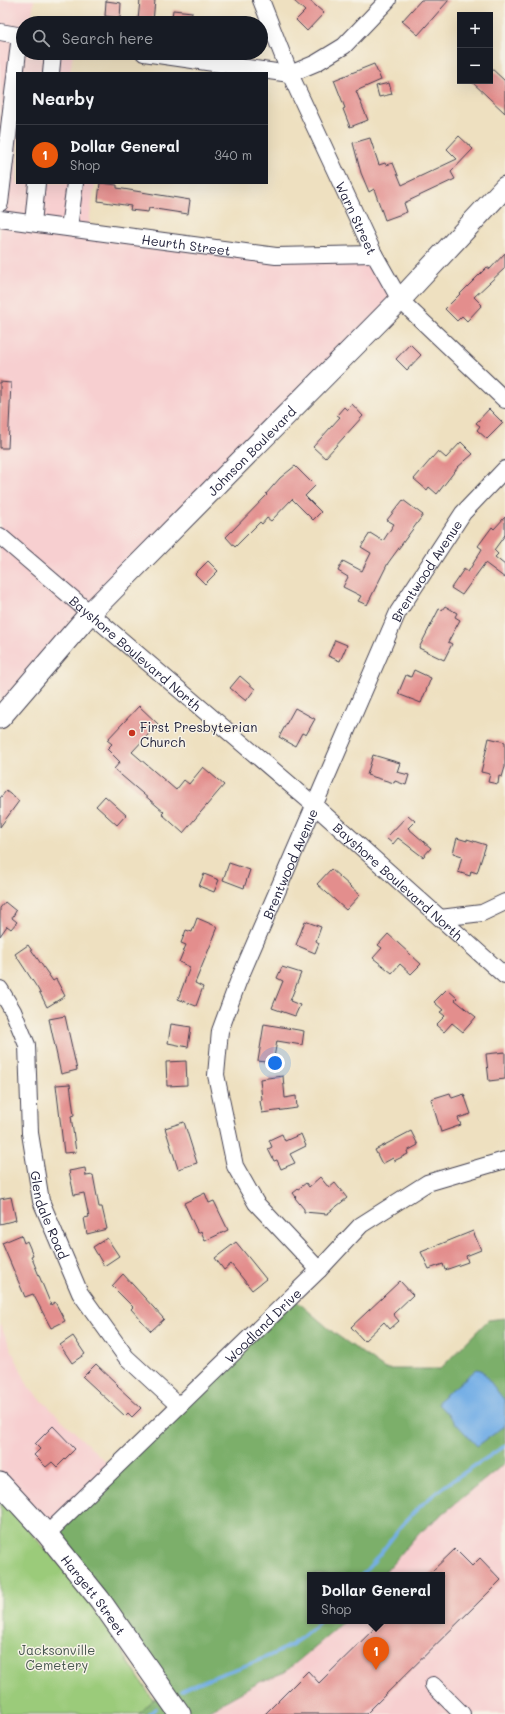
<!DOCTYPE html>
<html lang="en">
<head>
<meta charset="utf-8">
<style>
	body { margin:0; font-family:Mali,sans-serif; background:#242831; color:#f1f3f6 }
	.controls { position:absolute; right:12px; top:12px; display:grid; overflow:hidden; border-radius:0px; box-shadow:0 4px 16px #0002 }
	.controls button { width:36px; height:36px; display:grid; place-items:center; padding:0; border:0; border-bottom:1px solid #363941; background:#171b24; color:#f1f3f6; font:20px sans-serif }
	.you { position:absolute; left:275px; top:1063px; width:14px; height:14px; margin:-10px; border:3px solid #fff; border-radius:50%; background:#1a73e8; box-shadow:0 0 0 6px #1a73e833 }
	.badge { display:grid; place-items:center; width:26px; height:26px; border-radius:50%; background:#ea580c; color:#fff; font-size:13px; font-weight:700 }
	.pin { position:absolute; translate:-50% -33px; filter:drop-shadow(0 1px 2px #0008) }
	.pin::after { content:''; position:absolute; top:21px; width:14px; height:12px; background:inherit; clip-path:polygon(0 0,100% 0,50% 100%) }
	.popup { position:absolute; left:307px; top:1572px; width:138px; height:52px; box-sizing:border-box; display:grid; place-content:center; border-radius:0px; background:#171b24; filter:drop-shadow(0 1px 3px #0005); font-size:13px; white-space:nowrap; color:#9ea1a6 }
	.popup b { font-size:15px; color:#f1f3f6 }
	.popup::after { content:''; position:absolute; left:50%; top:100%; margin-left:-8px; border:8px solid transparent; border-top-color:#171b24 }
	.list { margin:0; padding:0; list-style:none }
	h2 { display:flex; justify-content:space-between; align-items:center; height:52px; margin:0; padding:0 16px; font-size:17px }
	h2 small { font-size:13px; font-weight:400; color:#9ea1a6 }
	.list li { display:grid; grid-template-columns:26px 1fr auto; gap:12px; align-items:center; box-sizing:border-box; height:60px; padding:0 16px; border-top:1px solid #363941 }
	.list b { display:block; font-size:15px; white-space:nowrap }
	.list p { margin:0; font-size:13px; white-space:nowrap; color:#9ea1a6 }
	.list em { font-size:13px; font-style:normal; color:#9ea1a6 }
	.icon { flex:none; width:22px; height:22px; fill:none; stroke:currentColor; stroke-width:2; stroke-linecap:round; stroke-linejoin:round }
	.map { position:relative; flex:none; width:505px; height:1714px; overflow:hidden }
	.search { position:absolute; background:#171b24; box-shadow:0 4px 16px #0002; left:16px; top:16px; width:252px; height:44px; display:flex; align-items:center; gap:10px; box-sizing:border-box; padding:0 14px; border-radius:22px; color:#9ea1a6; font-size:15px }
	.panel { position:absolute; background:#171b24; box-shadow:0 4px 16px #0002; left:16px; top:72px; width:252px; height:112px; border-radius:0px }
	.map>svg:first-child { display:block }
</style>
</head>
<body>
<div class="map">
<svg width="505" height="1714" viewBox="0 0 505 1714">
	<rect width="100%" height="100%" fill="#f7f3e8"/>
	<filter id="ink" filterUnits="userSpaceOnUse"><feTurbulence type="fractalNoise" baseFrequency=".025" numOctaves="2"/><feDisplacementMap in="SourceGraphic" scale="8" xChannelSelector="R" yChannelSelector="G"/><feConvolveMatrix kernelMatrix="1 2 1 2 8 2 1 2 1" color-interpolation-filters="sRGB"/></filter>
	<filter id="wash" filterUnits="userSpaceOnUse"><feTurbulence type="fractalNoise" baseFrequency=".012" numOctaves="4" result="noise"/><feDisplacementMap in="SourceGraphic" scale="16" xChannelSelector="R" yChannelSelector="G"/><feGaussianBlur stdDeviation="0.9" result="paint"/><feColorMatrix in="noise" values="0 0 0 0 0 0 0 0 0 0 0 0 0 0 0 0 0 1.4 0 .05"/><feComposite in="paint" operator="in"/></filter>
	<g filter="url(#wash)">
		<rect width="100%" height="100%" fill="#eee0c0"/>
		<g fill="#f7cfd0">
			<path d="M0,0h34l-3,23h-8v30h50l-3,20h-53v110h78l-7,47 188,26 98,-2 26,46 -400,418z"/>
			<path d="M0,1324l29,64 84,81 -66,65 -47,-51z"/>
			<path d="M505,1463v251h-303l58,-32 25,-10 50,-42 8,-9h99v-46h-59l34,-40z"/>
		</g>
		<path fill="#9bcb7a" stroke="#5e765a" d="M0,1500l68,73 33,46 52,81 -14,14h-139z"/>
		<path fill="#7caf6a" stroke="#4f6852" d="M291,1296l43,37 51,36h55l48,-49 17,-2v145l-88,72 -34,40h-73v46h33l-8,9 -50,42 -25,10 -58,32h-63l14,-14 12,-6 -118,-160z"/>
		<path fill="#75afe6" stroke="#4c6890" d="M477,1369l4,1 24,31v25l-28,20 -39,-42 1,-4z"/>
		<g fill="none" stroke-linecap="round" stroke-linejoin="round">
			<g stroke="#75afe6" stroke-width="3.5">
				<path d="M362,1575c16,-17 28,-35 43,-53 28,-32 65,-53 100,-76"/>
				<path d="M181,1691c47,-24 103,-30 139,-70"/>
				<path d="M149,1714l7,-6"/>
			</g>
		</g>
		<g id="blocks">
			<g fill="#e38e8d">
				<path d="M140,0h15l-2,22 -15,-2z"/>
				<path d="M293,0h16l15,13 -17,18 -11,-11 9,-9z"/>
				<path d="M421,0h28l-31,35 -16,-14z"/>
				<path d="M106,1l15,2 -1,15 -15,-2z"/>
				<path d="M173,10l19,2 -1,11h-20z"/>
				<path d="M374,64l7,16 -25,11 12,29 -18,7 -7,-18 2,-1 -11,-28z"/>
				<path d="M490,67l15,14v32l-34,-32h19z"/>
				<path d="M389,83l3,11 -13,3 -3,-11z"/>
				<path d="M459,136l14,13 -22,23 4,7 -51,24 3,9 -22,8 -11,-31 -5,3 -8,-19 -8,-30 17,-5 9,27 6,-2 1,2 7,-2 9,22 55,-26 -10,-10z"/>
				<path d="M100,183l17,2v3l73,12 -2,14 -39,-6 -1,4 -18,-2 1,-4 -33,-5z"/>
				<path d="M505,253v15l-31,29 8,8 -15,16 -5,-5 -5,5 -12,-12 42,-42 3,2z"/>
				<path d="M410,344l11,11 -14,15 -11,-11z"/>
				<path d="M0,382l11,1 -3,65h-8z"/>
				<path d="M352,404l11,12 -38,42 -12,-11 27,-30 -3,-2 7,-8 3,3z"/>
				<path d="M489,409l14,14 -16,16 -10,-9 3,-4 -4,-3z"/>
				<path d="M461,442l12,12 -15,13 -21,27 -8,-7 -2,3 -13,-11 24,-28 8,7z"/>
				<path d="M295,466l20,20 -10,10 16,16 -8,8 -21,-21 -21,22 -4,-3 -5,6 -2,-2 -25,25 -9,-10 41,-42 -1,-1 14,-16z"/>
				<path d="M403,500l20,15 -35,48 -21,42 -9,-4 3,-5 -18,-9 5,-10 -10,-6 5,-10 19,10 9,-18 -10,-6 9,-14 13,8 11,-17 -7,-4z"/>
				<path d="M505,517v18l-11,15 4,4 -3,3 10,8v13l-20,-15 -23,32 -11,-7 13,-19 4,3 11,-18 3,-5 -4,-3 14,-19 2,2z"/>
				<path d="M208,561l10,10 -13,13 -10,-10z"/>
				<path d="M445,606l12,7 -2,4 5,3 -12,22 4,2 -8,16 -25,-12 20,-39 3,1z"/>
				<path d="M335,640l12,5 -7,16 -12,-5z"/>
				<path d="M414,670l17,8 -10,25 -23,-9 8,-19 5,2z"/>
				<path d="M240,676l15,13 -9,12 -16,-13z"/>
				<path d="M139,706l19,18 -26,28 44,38 8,-10 5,4 14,-17 21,18 -41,48 -21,-19 2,-2 -50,-43 6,-7 -13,-13 5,-5 -5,-4z"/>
				<path d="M295,708l20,11 -9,16 -4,-2 -7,13 -16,-9z"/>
				<path d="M489,738l16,4v25l-3,10 -3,-1 -1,8 -10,-2 2,-8 -9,-2z"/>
				<path d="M373,755l27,8 -3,9 12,3 -3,10 -11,-4 -1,2 -27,-8z"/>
				<path d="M6,791l13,10 -19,26v-29z"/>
				<path d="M105,796l21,19 -9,10 -21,-19z"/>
				<path d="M408,815l7,6 -7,7 23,20 -8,9 -25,-19 -5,6 -7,-6z"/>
				<path d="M457,838l10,3v-2l19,6 -9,28 -6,-2 -1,5 -12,-4 4,-16 -9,-3z"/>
				<path d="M229,863l21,7 -6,18 -21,-8z"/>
				<path d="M331,869l29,26 -14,15 -29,-26z"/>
				<path d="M204,874l15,6 -5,12 -15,-6z"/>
				<path d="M5,902l11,9 -4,7 5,4 -6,7 -4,-3 -7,10v-28z"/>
				<path d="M197,918l21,9 -23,56 8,4 -7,19 -18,-7 12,-32 -11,-5 7,-17 -5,-2 5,-13 6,2z"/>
				<path d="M305,921l16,6 -5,14 3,2 -4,10 -19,-8z"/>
				<path d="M388,934l33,30 -10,10 -11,-10 -8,9 -19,-15 9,-10 -4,-3z"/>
				<path d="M28,945l25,36 3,-2 9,17 -18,11 -9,-18 -23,-35z"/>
				<path d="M282,967l19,6 -11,28 10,4 -5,11 -23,-8 11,-27 -6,-3z"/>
				<path d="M447,989l10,9 -2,2 21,17 -13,15 -11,-9 -8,9 -8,-7 9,-9 -5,-4 3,-2 -9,-8z"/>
				<path d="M65,1016l12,54 -16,4 -12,-55z"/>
				<path d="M171,1024l20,3 -3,20 -20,-4z"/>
				<path d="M264,1024l40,7 -2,14 -25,-4 -4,22 -15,-2z"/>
				<path d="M505,1052v27l-16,2 -3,-27z"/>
				<path d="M186,1061l1,24 -20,1 -1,-24z"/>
				<path d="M283,1076l2,22 11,-2 1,12 -35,5 -2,-12 2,-1 -2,-21z"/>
				<path d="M70,1084l4,31 -3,1 5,36 -12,1 -8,-68z"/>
				<path d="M450,1093l2,5 12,-4 7,20 -13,4 3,7 -20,7 -10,-33z"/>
				<path d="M184,1122l13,41 -19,6 -13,-41z"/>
				<path d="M411,1131l7,14 -11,6 1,3 -14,7 -1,-3 -11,6 -7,-14z"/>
				<path d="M282,1134l3,7 16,-7 5,12 -16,8 5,9 -14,6 -4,-9 -3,1 -6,-12 4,-2 -3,-7z"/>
				<path d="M85,1168l1,8 7,-1 6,32h3l5,22 -20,5 -3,-16 5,-1 -5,-24 -10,2 -5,-24z"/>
				<path d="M320,1177l9,11 6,-5 12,15 -20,16 -23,-2v-3l-9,-11 1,-1 -3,-4 13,-10 3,4z"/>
				<path d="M205,1193l4,10 5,-2 14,29 -23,11 -4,-10 -3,2 -14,-30z"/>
				<path d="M11,1197l5,23 -16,4v-25z"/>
				<path d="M473,1231l8,19 -15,6 2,6 -23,8 -2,-6 -14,5 -8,-17z"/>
				<path d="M21,1235l3,8 3,-2 6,14 -2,1 20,49 4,-3 10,19 -14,7 -18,-34 -8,3 -23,-54z"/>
				<path d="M107,1238l12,18 -15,10 -11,-19z"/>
				<path d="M236,1242l30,37 -14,11 -21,-26 -7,6 -9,-12z"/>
				<path d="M123,1274l41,45 -13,12 -20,-22 2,-2 -21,-21z"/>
				<path d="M400,1281l13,14 -20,19 6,7 -9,8 -6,-7 -20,19 -13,-14z"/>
				<path d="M73,1336l12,18 -13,9 -12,-18z"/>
				<path d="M96,1364l22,21 -1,1 24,22 -9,9 -4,-4 -3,3 -42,-39z"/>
				<path d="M53,1426l22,23 -18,18 -5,-5 -6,5 -12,-12 6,-6 -5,-5z"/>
				<path d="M455,1549l17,17 8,-8 21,22 -135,134h-101l43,-43 11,12 63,-62h60v-46h-14z"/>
			</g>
		</g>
	</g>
	<g filter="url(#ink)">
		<use href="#blocks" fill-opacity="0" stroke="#413e4f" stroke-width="1"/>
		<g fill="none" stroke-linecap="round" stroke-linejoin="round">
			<defs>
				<g id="minor">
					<path id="s1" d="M261,0l29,74 84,180 26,46 105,100"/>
					<path d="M0,32l23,4"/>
					<path d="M144,53l146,21 26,-11 28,-17 44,-46"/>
					<path d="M51,73l2,-20"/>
					<path d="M0,203l20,-168"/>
					<path id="s2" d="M0,219l276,37 98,-2"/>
					<path d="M33,223l4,-40"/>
					<path d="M69,228l6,-45"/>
					<path id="s3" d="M0,536l314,269 191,171"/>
					<path d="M440,918l42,-5 23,-11"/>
					<path id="s4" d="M0,989l13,22 14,34 3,88 11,68 39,92 46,64 52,48"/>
					<path id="s5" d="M319,1270l-63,-67 -21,-37 -19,-91 4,-44 18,-49 160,-370 65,-99 42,-44"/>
					<path id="s6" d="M47,1534l272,-264 42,-45 66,-42 78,-23"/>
					<path d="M433,1685l29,29"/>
				</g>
				<g id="major">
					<path id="s7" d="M0,718l91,-106 309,-312 105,-113"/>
					<path id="s8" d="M0,1483l47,51 53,66 80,114"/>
				</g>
			</defs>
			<use href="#minor" stroke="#413e4f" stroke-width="18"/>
			<use href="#major" stroke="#413e4f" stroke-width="23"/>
			<use href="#minor" stroke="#fff" stroke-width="16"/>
			<use href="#major" stroke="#fff" stroke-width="21"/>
		</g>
	</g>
	<circle fill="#c8321e" stroke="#f7f3e8" stroke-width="1.5" cx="132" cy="733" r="4"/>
	<g text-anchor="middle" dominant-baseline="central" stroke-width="3" stroke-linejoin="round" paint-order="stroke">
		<g font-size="13" fill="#22223b" stroke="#f7f3e8">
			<text stroke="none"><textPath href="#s1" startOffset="238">Warn Street</textPath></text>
			<text stroke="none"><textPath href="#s2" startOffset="188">Heurth Street</textPath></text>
			<text stroke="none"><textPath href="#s7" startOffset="367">Johnson Boulevard</textPath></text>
			<text stroke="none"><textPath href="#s5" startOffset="777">Brentwood Avenue</textPath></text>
			<text stroke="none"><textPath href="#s3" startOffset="179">Bayshore Boulevard North</textPath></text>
			<text stroke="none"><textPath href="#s5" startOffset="453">Brentwood Avenue</textPath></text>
			<text stroke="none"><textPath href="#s3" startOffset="527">Bayshore Boulevard North</textPath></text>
			<text stroke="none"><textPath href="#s4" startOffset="235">Glendale Road</textPath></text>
			<text stroke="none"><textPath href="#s6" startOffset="300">Woodland Drive</textPath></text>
			<text stroke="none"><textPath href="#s8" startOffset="146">Hargett Street</textPath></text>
		</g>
		<g font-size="13" fill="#22223b" stroke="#f7f3e8" text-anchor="start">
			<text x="140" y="726">First Presbyterian<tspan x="140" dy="15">Church</tspan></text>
		</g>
		<g font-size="13" fill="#46554e" stroke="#f7f3e8">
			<text x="57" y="1649">Jacksonville<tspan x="57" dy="15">Cemetery</tspan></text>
		</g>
	</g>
</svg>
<div class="controls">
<button>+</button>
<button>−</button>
</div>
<div class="you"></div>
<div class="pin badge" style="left:376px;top:1670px">1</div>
<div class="popup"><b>Dollar General</b>Shop</div>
<div class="search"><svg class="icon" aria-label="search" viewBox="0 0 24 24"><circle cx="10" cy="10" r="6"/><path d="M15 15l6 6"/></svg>Search here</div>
<section class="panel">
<h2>Nearby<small></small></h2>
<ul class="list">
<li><span class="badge">1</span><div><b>Dollar General</b><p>Shop</p></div><em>340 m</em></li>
</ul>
</section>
</div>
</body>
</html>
